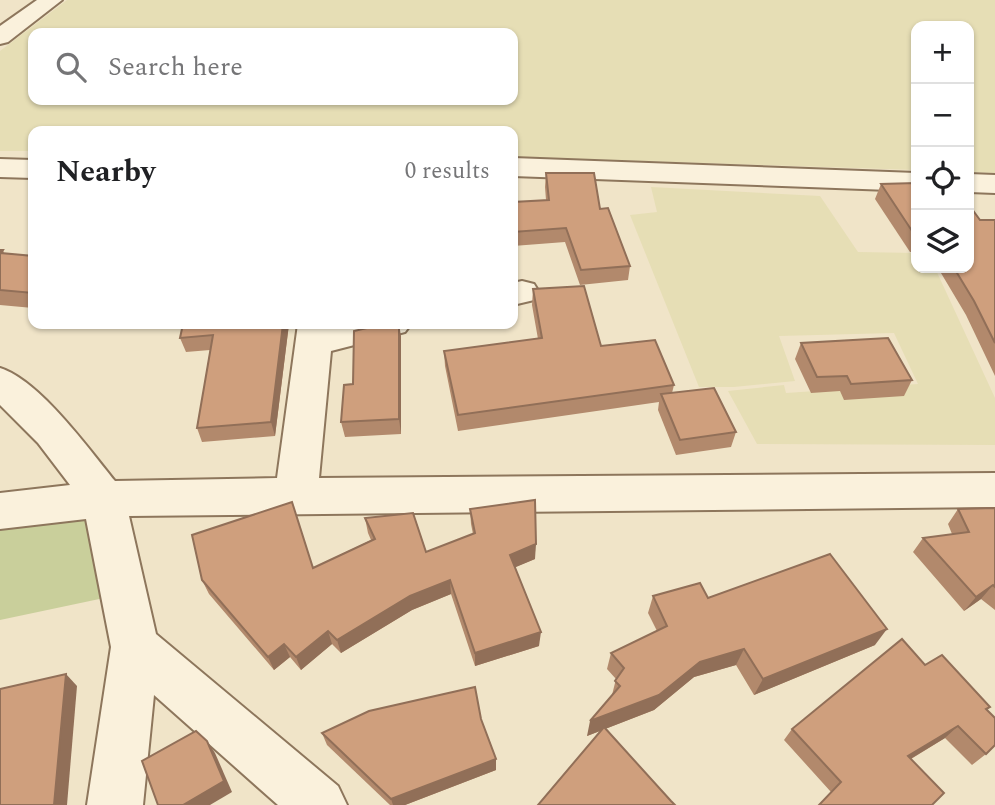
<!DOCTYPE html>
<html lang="en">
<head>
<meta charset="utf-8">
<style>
	body { margin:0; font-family:Spectral,serif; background:#f6f6f6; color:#202124 }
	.controls { position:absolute; right:21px; top:21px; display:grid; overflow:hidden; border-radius:14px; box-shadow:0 2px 5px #0004 }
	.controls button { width:63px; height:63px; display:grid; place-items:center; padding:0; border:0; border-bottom:2px solid #e0e0e0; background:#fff; color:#202124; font:35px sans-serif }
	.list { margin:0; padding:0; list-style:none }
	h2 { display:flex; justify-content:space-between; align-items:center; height:91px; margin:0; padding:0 28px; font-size:30px }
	h2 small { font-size:23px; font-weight:400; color:#757577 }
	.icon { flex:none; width:38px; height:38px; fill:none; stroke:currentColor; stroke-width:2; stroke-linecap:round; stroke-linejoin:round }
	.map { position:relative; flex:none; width:995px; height:805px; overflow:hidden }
	.search { position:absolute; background:#fff; box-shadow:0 2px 5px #0004; left:28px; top:28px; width:490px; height:77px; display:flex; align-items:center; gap:18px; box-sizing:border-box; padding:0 24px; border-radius:14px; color:#757577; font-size:26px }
	.panel { position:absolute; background:#fff; box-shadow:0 2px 5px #0004; left:28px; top:126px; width:490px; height:203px; border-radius:14px }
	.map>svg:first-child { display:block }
</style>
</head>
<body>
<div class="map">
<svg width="995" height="805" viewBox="0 0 995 805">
	<rect width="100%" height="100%" fill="#f0e4c8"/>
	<g fill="#e6deb5" fill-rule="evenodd">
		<path d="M67,0h928v173l-26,-1v-146h-53v144l-403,-13v-26h-480v20h-33v-100zM513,33v67h-480v-67z"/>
		<path d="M651,187l169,9 38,56 58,1v15h19l60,130v47l-238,-1 -29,-53 56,-6 2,8 132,-9 -24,-51 -115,3 16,45 -61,6h-35l-69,-172 27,-3z"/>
	</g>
	<path fill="#c9cf9b" d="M123,482v112l-123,26v-121z"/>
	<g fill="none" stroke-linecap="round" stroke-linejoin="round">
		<defs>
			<g id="minor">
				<path d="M37,0h25l-54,42 -8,2v-18z"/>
				<path d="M513,158l403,15v18l-403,-15z"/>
				<path d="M0,159l33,1v18l-33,-1z"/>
				<path d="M969,174l26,1v18l-26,-1z"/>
				<path d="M522,281l12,3 5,8 -5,8 -21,5v-22z"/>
				<path d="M298,324h113l-6,8 -74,19 -12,127 676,-5v34l-866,9 27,118 182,152 9,19h-69l-124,-110 -11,110h-56l24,-158 -25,-128 -86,10v-36l70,-8 -32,-42 -38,-38v-37c39,12 89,81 115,113l162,-3z"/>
			</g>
		</defs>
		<use href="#minor" stroke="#8d765c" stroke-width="4"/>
		<use href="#minor" fill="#faf1dc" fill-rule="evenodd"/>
	</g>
	<g fill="#b2896c">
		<path d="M546,173l54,36 30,57 -2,14 -48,5 -15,-43 -52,4v-44l33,-2 -1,-13z"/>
		<path d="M916,183v69h-6l-35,-53 6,-15z"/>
		<path d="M980,220h15v156l-29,-61 -28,-47h31z"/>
		<path d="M0,250h3l1,3 29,3v52l-33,-3z"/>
		<path d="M533,289l68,57 73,39 -2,8 64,39 -5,15 -55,8 -18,-45 1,-8 -201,29 -13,-65 -1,-15 94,-12 -6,-34z"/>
		<path d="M289,324l-14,112 -73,6 -5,-14 13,-78 -24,2 -6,-14z"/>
		<path d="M401,336v98l-56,3 -4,-15 12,-38z"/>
		<path d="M801,343l111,37 -8,16 -60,4 -4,-9 -29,2 -16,-34z"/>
		<path d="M995,508v102l-14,-11 -17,12 -51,-59 10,-14 29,-4 -4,-10 10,-15z"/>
		<path d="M470,509l65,50 -20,8 24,79 -64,20 -24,-72 -39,16 -71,43 -9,-9 -31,26 -11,-13 -16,13 -65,-76 -7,-14 111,-12 58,-28 -3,-7 -3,-15 61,34 47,-18 -2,-10z"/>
		<path d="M653,596l55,2 167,47 -121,50 -18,-30 -42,12 -40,33 -67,26 25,-41 4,-16 -9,-10 4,-16 46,-22 -9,-18z"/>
		<path d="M925,665l65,42 -3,3 -1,44 -14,11 -27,-27 -34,21 -80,33 -47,-52 8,-11z"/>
		<path d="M481,719l15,51 -91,35h-15l-63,-60 -5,-12z"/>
	</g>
	<g fill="#916f58">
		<path d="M283,324h6l-14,112 -4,-14z"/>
		<path d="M399,324l2,12v98l-2,-15z"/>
		<path d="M536,544l-1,15 -26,11 1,-15z"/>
		<path d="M450,580l1,14 -39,16 -71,43 -4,-13 73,-44z"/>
		<path d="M993,585l-12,14 -17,12 12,-14z"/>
		<path d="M887,629l-12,16 -121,50 9,-16z"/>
		<path d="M328,631l4,13 -31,26 -5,-13z"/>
		<path d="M541,632l-2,14 -64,20v-13z"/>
		<path d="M284,644l6,13 -16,13 -6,-13z"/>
		<path d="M744,649l-8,16 -42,12 -40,33 -67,26 3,-15 110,-59z"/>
		<path d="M66,674l11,12 -10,119h-13z"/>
		<path d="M958,726l-13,12 -48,29 11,-11z"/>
		<path d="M207,741l8,12 17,39 -22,13h-27z"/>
		<path d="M496,759v11l-91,35h-12l-2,-6z"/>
	</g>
	<g fill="#cf9f7d" stroke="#916f58" stroke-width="2">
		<path d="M546,173h48l6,36 8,-1 22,58 -49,4 -15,-42 -53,4v-30l36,-2z"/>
		<path d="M916,183v54l-35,-53z"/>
		<path d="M969,205l11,15h15v123l-21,-42 -20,-33h15z"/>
		<path d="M0,250h3l-2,3 32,3v37l-33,-3z"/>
		<path d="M584,286l17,60 54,-6 19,45 -216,30 -14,-64 98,-13 -9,-49z"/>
		<path d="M183,324h100l-12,98 -74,6 16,-93 -33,3z"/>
		<path d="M384,324h15v95l-58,3 3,-37 9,-1 1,-53z"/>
		<path d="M888,338l24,42 -61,4 -4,-8 -30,1 -16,-34z"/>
		<path d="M714,388l22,44 -56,8 -19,-46z"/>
		<path d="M535,500l1,44 -26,11 31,77 -66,21 -25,-73 -40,16 -73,44 -9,-9 -32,26 -12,-13 -16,13 -66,-77 -10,-45 100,-33 21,66 62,-29 -10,-21 48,-5 13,39 49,-19 -5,-24z"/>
		<path d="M995,508v79l-2,-2 -17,12 -53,-59 46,-6 -11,-23z"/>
		<path d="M830,554l57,75 -124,50 -19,-30 -44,13 -41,33 -69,26 30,-35 -5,-5 9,-13 -13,-15 56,-27 -14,-30 47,-13 8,15z"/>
		<path d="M902,639l23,26 17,-10 48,52 -4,2 9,9v27l-9,9 -28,-28 -50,30 36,37 -12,12h-113l22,-23 -49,-53z"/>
		<path d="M66,674l-12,131h-54v-116z"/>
		<path d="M475,687l6,32 15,40 -105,40 -69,-66 47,-22z"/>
		<path d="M604,727l67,74 4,4h-137z"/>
		<path d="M196,731l11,10 17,40 -41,24h-25l-16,-44z"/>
	</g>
</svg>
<div class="controls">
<button>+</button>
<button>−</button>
<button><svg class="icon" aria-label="locate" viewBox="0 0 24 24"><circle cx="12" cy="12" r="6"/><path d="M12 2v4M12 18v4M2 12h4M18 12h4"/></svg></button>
<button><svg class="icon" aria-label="layers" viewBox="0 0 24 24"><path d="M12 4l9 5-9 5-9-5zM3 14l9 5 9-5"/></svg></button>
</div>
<div class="search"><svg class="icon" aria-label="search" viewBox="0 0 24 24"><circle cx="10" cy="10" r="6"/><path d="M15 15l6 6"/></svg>Search here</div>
<section class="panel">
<h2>Nearby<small>0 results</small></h2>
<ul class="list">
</ul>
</section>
</div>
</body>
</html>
